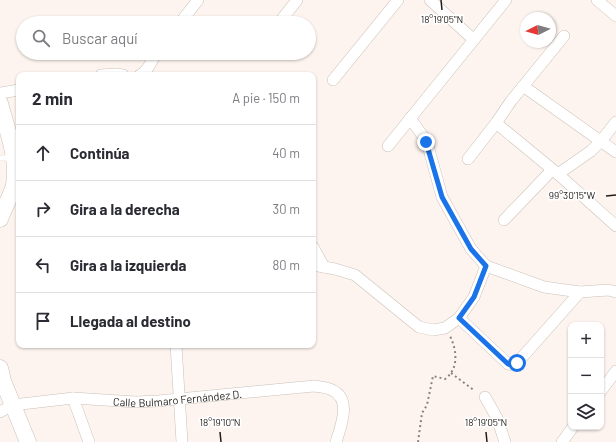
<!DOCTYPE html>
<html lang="es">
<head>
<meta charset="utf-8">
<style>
	body { margin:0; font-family:Barlow,sans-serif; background:#f7f7f7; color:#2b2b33 }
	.controls { position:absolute; right:12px; bottom:12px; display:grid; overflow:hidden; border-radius:8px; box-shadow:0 1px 3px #0004 }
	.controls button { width:36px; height:36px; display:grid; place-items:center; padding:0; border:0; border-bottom:1px solid #e1e1e2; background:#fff; color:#2b2b33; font:20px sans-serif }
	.compass { position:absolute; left:520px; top:12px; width:36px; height:36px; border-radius:50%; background:#fff; box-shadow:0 1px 3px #0004; rotate:264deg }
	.stop { position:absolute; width:12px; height:12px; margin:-9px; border:3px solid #1a73e8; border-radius:50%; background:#fff }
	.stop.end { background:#1a73e8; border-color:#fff; box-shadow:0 1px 4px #0008 }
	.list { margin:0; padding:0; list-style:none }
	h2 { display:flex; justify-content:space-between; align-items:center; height:52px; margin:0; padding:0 16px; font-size:17px }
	h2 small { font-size:13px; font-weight:400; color:#7c7c81 }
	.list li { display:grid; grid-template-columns:26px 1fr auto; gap:12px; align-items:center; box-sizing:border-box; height:56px; padding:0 16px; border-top:1px solid #e1e1e2 }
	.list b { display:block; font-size:15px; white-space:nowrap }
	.list em { font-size:13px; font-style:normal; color:#7c7c81 }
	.icon { flex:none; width:22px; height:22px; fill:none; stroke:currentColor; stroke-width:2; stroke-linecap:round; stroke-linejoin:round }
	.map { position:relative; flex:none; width:616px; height:442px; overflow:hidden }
	.search { position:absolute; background:#fff; box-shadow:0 1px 3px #0004; left:16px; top:16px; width:300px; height:44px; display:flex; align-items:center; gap:10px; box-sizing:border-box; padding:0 14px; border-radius:22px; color:#7c7c81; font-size:15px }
	.panel { position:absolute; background:#fff; box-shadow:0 1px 3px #0004; left:16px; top:72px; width:300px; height:276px; border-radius:8px }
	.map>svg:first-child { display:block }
</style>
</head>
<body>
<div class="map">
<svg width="616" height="442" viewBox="0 0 616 442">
	<rect width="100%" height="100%" fill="#fef4ef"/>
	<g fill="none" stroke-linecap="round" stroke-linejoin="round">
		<defs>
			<path id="lane" d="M0,158h12"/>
			<g id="street">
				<path d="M430,0l44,40"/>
				<path d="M597,0l19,16"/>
				<path d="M180,23l18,-23"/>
				<path d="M279,23l18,-23"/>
				<path d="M101,75l15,-1 7,1"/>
				<path d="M140,75c9,-4 11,-15 17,-22"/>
				<path d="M333,80l65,-80"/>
				<path d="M523,86l93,66"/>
				<path d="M0,93l19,-3"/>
				<path d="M410,118l17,24 15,55 29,52 15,17 58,21 36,5 28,-2 8,2"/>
				<path d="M496,123l62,51 58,52"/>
				<path d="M388,146l118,-146"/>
				<path d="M468,159l28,-36 15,-22 53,-65"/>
				<path d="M558,174l33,-23 10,-10 15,-19"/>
				<path d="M504,220l48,-50"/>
				<path d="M313,247l11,20"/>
				<path d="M313,265l22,4 20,6 64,52 14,3 12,-2 14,-10 15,-21 12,-31"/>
				<path d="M459,318l49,46 5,1 4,-2 63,-71"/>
				<path d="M176,345l6,97"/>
				<path d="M601,391l15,-20"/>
				<path d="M485,397l12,21 8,24"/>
				<path d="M73,398l16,44"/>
				<path id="s1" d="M0,412l13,-7 60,-7 63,4 22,-1 156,-15c5,1 13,1 18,4 20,9 9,36 4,52"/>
				<path d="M562,442l11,-15"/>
			</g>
			<g id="secondary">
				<path d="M0,103c6,25 19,55 14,82 -3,11 -10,23 -14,34"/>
				<path d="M0,368l3,13 25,61"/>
			</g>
		</defs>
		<use href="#lane" stroke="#cbc0b9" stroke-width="6"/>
		<use href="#street" stroke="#cbc0b9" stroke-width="12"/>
		<use href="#secondary" stroke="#cbc0b9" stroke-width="17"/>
		<g stroke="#89837f" stroke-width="2" stroke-dasharray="2 3" stroke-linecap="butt">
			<path d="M451,373l24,18"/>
			<path d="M418,442l4,-29 5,-8 6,-29 12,3c14,-10 12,-29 5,-43"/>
		</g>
		<use href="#lane" stroke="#fff" stroke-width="5.5"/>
		<use href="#street" stroke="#fff" stroke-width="11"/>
		<use href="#secondary" stroke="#fff" stroke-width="16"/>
	</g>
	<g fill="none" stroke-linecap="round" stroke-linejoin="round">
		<path stroke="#1a73e8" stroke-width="5" d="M426,142l16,55 29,52 15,17 -12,31 -15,21 49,46 4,1 5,-2"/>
	</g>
	<path fill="none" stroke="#211d1a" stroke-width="1.5" d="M441,0l1,10M606,196l10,-1M220,432l1,10M486,432l1,10"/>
	<g text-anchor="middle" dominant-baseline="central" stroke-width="3.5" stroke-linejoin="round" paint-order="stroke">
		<g font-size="11" fill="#211d1a" stroke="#fff">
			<text stroke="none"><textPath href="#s1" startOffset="180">Calle Bulmaro Fernández D.</textPath></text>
		</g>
	</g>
	<g font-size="10" text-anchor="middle" fill="#211d1a" stroke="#fff" stroke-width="3.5" stroke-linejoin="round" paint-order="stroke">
		<text x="442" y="23">18°19'05"N</text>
		<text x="572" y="199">99°30'15"W</text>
		<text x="220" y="426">18°19'10"N</text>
		<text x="486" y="426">18°19'05"N</text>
	</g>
</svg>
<div class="controls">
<button>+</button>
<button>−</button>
<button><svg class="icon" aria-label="layers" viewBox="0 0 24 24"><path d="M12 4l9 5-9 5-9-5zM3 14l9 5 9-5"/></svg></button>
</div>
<svg class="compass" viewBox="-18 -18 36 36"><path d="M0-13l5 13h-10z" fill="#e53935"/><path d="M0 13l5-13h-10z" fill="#7c7c81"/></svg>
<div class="stop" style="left:517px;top:363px"></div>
<div class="stop end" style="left:426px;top:142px"></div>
<div class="search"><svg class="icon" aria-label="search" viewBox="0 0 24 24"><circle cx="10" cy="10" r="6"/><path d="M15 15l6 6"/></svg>Buscar aquí</div>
<section class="panel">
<h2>2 min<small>A pie · 150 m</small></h2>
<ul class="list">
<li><svg class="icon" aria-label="ahead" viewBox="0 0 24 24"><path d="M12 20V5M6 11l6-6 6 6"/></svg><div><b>Continúa</b></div><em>40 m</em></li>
<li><svg class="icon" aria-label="right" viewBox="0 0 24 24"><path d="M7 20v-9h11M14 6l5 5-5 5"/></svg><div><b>Gira a la derecha</b></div><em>30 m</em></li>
<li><svg class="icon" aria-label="left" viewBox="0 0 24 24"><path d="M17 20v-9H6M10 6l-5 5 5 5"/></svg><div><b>Gira a la izquierda</b></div><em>80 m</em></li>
<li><svg class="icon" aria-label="arrive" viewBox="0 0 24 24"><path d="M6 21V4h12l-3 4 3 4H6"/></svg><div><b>Llegada al destino</b></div></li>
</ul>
</section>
</div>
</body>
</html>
